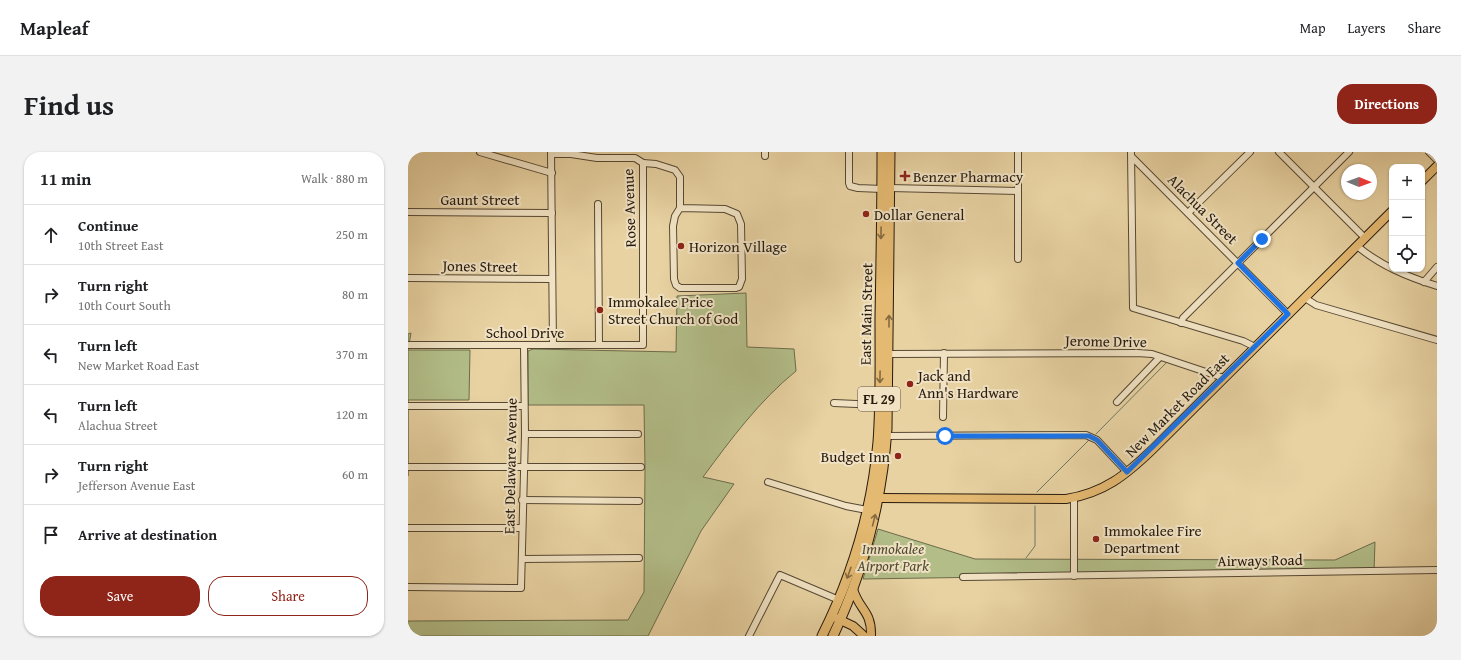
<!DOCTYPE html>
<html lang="en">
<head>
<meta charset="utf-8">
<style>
	body { margin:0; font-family:"Gentium Book Plus",serif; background:#f2f2f2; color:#202124 }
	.controls { position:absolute; right:12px; top:12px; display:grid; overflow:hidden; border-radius:8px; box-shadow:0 1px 3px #0004 }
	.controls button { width:36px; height:36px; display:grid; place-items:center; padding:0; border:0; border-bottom:1px solid #e0e0e0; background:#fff; color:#202124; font:20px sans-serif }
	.compass { position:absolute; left:933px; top:12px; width:36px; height:36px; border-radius:50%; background:#fff; box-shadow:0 1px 3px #0004; rotate:91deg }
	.stop { position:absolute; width:12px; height:12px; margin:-9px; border:3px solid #1a73e8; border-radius:50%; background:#fff }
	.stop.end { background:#1a73e8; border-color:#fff; box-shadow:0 1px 4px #0008 }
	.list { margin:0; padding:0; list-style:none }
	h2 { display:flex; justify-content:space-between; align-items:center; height:52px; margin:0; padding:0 16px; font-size:17px }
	h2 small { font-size:13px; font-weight:400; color:#757577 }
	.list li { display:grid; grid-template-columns:26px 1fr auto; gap:12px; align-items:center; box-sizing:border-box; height:60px; padding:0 16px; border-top:1px solid #e0e0e0 }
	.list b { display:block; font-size:15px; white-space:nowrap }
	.list p { margin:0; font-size:13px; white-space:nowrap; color:#757577 }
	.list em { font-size:13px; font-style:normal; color:#757577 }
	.actions { display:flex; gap:8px; padding:12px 16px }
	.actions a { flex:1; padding:9px 0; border:1px solid #8f2418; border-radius:16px; text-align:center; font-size:14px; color:#8f2418 }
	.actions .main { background:#8f2418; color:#fff }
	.icon { flex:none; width:22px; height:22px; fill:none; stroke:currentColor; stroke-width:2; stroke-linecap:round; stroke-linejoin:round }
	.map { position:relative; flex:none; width:1029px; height:484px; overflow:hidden; border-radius:16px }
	header { display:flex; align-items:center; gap:24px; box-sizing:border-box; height:56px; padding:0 20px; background:#fff; border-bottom:1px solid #e0e0e0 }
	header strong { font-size:19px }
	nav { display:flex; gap:22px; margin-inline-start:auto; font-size:14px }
	.intro { display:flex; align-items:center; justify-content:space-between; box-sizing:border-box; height:96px; padding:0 24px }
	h1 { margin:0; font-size:28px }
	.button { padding:10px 18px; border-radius:16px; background:#8f2418; color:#fff; font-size:14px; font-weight:700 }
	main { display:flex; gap:24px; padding:0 24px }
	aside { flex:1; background:#fff; border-radius:16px; box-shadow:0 1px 3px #0004 }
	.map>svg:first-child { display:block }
</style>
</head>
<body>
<header>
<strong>Mapleaf</strong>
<nav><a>Map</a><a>Layers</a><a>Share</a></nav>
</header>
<div class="intro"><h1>Find us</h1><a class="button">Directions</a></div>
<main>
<aside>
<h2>11 min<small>Walk · 880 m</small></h2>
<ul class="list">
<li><svg class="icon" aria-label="ahead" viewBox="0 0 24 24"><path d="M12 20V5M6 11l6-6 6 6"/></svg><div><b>Continue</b><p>10th Street East</p></div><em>250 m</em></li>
<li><svg class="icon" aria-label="right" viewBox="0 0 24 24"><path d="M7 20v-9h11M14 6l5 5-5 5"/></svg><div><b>Turn right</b><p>10th Court South</p></div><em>80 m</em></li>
<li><svg class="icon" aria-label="left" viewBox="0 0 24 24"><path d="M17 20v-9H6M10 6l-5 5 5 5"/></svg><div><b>Turn left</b><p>New Market Road East</p></div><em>370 m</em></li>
<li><svg class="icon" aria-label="left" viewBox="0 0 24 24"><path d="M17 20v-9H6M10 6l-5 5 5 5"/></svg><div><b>Turn left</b><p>Alachua Street</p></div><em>120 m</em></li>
<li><svg class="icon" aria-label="right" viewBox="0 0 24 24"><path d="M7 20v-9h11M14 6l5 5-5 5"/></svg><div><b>Turn right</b><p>Jefferson Avenue East</p></div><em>60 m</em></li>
<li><svg class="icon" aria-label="arrive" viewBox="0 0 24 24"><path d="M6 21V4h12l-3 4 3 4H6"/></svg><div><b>Arrive at destination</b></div></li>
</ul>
<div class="actions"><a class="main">Save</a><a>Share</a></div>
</aside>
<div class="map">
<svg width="1029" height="484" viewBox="0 0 1029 484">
	<rect width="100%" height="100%" fill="#e8d2a2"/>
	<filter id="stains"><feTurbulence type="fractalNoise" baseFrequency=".005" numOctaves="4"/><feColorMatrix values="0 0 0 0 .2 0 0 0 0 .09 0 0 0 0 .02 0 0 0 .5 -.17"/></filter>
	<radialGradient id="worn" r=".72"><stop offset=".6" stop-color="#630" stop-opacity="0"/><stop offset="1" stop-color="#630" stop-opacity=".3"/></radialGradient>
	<g fill="#b2bd88" stroke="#6c6c4b">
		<path d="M338,141l1,54 47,2 2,22c-37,30 -65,68 -93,106l31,7 -33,47 -53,105h-240v-15l220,-1 16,-28 1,-124 -1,-63h-116v-54l5,-2 143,3 1,-56z"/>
		<path d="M3,181l-3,17h62l-1,50h-61v76v-142z"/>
		<path d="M470,377l97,30 360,1 40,-18 -1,29 -511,8z"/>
	</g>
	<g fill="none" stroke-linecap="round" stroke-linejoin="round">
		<g stroke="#6a7968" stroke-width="1">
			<path d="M688,282l71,-72"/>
			<path d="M629,340l52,-52"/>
			<path d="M618,406l9,-12v-40"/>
		</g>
		<defs>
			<g id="minor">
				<path d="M72,0l72,21"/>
				<path d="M143,0l2,193"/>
				<path d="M441,0v31l1,3 8,2 24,1"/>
				<path d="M723,0l2,156 110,33 12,6"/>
				<path d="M871,0l86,86"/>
				<path d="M1021,0l8,8"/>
				<path d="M357,4v-4"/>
				<path d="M724,5l156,157"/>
				<path d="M235,11l13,1 19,6 5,7v31l-5,8 -2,10 1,53 2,6 4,3h56l3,-1 3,-8 -1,-55 -4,-10 -12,-5 -45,-1"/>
				<path d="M482,36l128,3"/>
				<path d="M190,52l1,141"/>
				<path d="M0,60l144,1"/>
				<path d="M780,61l62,-61"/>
				<path d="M949,94c24,20 51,31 80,40"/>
				<path d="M610,107v-107"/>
				<path d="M0,126l144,1"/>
				<path d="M1016,130l13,-15"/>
				<path d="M897,146l11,7 121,35"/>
				<path d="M773,171l2,-5 166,-166"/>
				<path d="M0,193h235v-182l-8,-5h-38l-26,-4h-20"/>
				<path d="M481,202l248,-1 15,1 72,24"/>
				<path d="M709,250l43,-45"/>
				<path d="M426,251l45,2"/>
				<path d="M0,254h116"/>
				<path d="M535,265l1,-64"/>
				<path d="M117,282h113"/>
				<path d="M479,284l199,-1 11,5 30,32"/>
				<path d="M0,315h233"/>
				<path d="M360,330l78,24 21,4"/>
				<path d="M666,345v79"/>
				<path d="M114,348l117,1"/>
				<path d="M0,376h114"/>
				<path d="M114,407l117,-1"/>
				<path d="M555,425l474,-7"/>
				<path d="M0,435l113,1 4,-154 -1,-89"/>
				<path d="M341,484l31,-61 59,25"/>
			</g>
			<g id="major">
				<path d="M1014,29l15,-15"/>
				<path d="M471,346l187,1c38,-6 60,-24 87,-50l239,-238"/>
				<path d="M445,437c6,21 19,22 18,47"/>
				<path d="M426,465l19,9 11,10"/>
			</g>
			<g id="highway">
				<path d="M414,484c30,-60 50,-126 56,-194 3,-41 2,-82 2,-124 1,-55 2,-111 2,-166"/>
				<path d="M425,484c31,-66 49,-135 54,-207l3,-277"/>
			</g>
		</defs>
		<use href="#minor" stroke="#564833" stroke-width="8"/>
		<use href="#major" stroke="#261a0e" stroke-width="10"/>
		<use href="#highway" stroke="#261a0e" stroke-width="11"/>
		<use href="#minor" stroke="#f0e2c3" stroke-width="6"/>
		<use href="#major" stroke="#e4b971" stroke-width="8"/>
		<use href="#highway" stroke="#e4b971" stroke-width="9"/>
	</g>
	<defs><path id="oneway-shaft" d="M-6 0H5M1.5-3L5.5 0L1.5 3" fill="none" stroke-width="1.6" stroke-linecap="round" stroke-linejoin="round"/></defs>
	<g stroke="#856a40">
		<use href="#oneway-shaft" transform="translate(473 81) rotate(91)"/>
		<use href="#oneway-shaft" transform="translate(481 169) rotate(-90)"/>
		<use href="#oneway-shaft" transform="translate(472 225) rotate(91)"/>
		<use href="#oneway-shaft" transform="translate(466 368) rotate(-76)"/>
		<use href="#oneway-shaft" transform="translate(441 421) rotate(109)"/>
	</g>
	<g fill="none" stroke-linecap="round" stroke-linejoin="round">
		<path stroke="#1a73e8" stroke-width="5" d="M537,284h144l8,4 30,32 161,-158 -50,-51 24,-24"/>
	</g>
	<g fill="#8f2418" stroke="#f0e2c3" stroke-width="1.5">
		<path d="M495 18h4v4h4v4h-4v4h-4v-4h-4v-4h4z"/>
		<circle cx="458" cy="62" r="4"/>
		<circle cx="273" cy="94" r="4"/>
		<circle cx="192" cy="158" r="4"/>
		<circle cx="502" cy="232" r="4"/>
		<circle cx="490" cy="304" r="4"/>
		<circle cx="688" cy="387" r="4"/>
	</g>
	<g text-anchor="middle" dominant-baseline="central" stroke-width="4" stroke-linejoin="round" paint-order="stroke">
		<rect fill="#f0e2c3" stroke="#635644" stroke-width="1" x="450" y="235" width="42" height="24" rx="3"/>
		<g font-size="14" font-weight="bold" fill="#261a0e">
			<text x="471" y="247">FL 29</text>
		</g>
		<g font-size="15" fill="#261a0e" stroke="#f0e2c3" text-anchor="start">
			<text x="505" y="24">Benzer Pharmacy</text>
			<text x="466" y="62">Dollar General</text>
			<text x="281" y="94">Horizon Village</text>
			<text x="200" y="149">Immokalee Price<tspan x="200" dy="17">Street Church of God</tspan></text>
			<text x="510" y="223">Jack and<tspan x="510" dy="17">Ann's Hardware</tspan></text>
			<text x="482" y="304" text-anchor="end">Budget Inn</text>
			<text x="696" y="378">Immokalee Fire<tspan x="696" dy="17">Department</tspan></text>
		</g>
		<g font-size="15" fill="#261a0e" stroke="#f0e2c3">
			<text x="72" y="47">Gaunt Street</text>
			<text transform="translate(221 56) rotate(-92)">Rose Avenue</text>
			<text transform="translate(795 57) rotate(45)">Alachua Street</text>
			<text transform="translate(72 114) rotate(1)">Jones Street</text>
			<text transform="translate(458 162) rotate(-89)">East Main Street</text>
			<text x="117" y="180">School Drive</text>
			<text transform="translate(698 189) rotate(1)">Jerome Drive</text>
			<text transform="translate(769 253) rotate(-45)">New Market Road East</text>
			<text transform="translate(102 314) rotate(-89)">East Delaware Avenue</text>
			<text transform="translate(852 408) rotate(-1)">Airways Road</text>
		</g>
		<g font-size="15" font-style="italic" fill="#504b33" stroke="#f0e2c3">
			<text x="485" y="396">Immokalee<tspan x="485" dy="17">Airport Park</tspan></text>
		</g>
	</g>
	<rect width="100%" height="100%" filter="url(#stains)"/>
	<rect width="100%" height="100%" fill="url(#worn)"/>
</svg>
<div class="controls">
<button>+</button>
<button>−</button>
<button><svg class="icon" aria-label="locate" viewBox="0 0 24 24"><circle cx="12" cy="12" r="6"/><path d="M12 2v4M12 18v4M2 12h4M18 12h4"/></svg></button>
</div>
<svg class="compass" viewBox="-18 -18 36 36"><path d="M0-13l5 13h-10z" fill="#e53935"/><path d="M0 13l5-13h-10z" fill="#757577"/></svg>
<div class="stop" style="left:537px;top:284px"></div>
<div class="stop end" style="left:854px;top:87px"></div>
</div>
</main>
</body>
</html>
